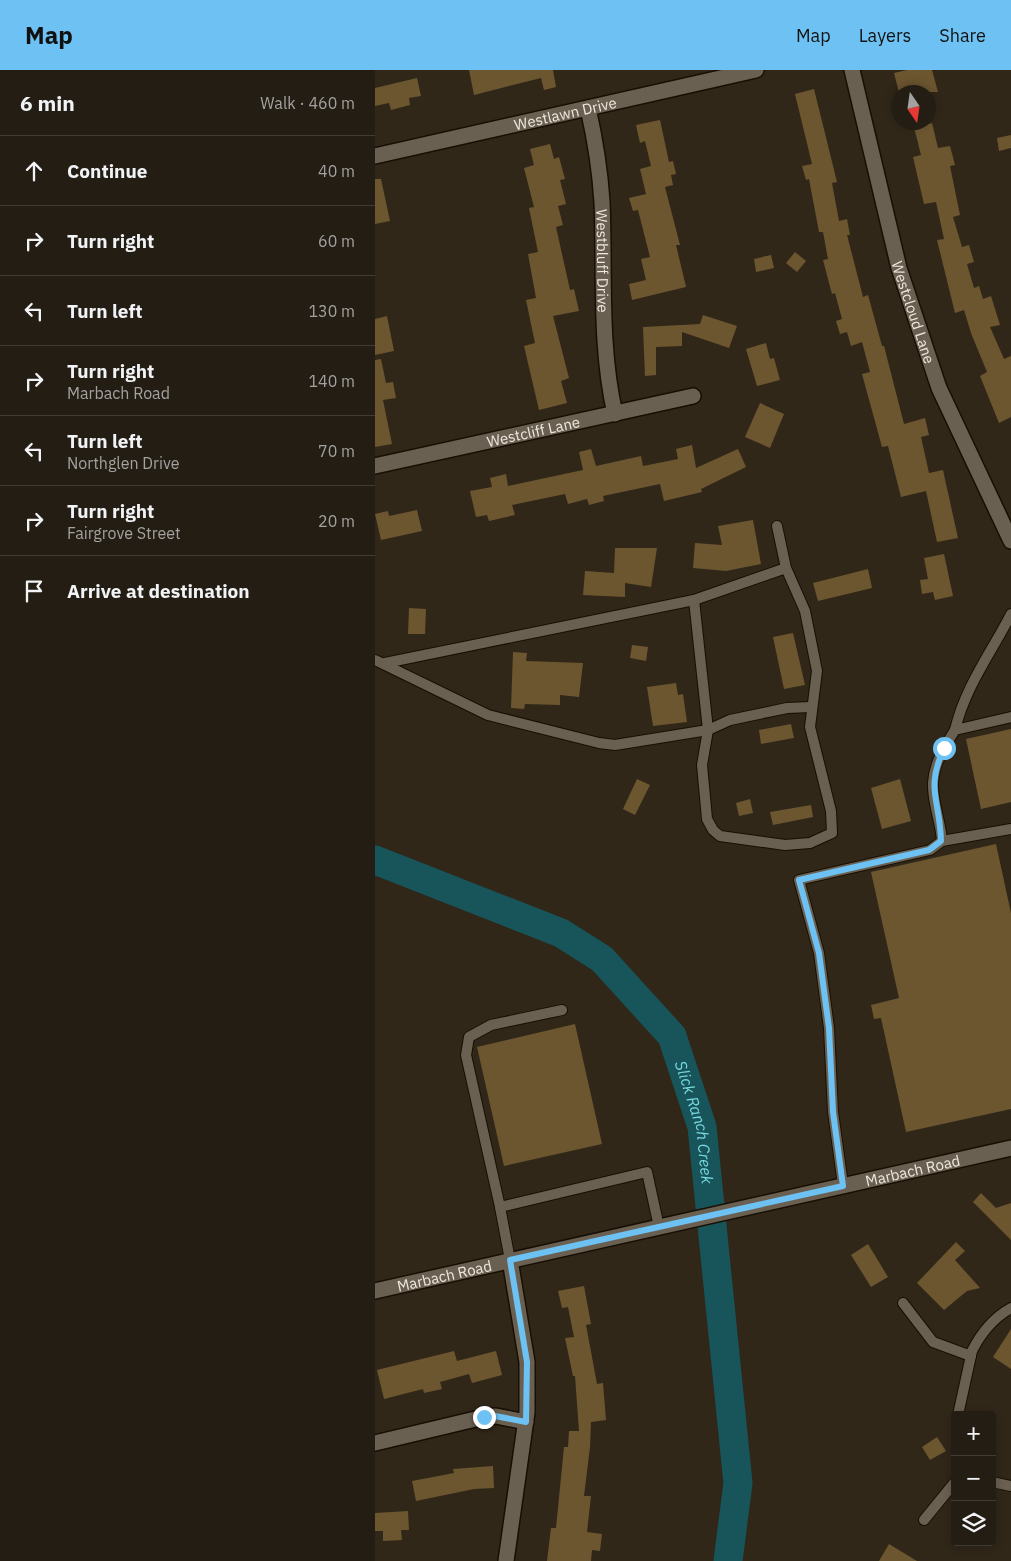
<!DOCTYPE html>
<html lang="en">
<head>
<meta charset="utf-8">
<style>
	body { margin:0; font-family:"IBM Plex Sans",sans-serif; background:#302a21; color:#f1f3f6 }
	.controls { position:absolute; right:15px; bottom:15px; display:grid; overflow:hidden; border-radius:5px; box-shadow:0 2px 8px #0003 }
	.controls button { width:45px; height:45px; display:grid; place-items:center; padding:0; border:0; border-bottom:1px solid #413b33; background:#241d13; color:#f1f3f6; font:25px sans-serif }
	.compass { position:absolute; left:516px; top:15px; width:45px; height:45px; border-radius:50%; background:#241d13; box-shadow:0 2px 8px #0003; rotate:167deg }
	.stop { position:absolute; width:15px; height:15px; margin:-11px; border:4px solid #6dc2f3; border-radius:50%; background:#fff }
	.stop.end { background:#6dc2f3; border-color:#fff; box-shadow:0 1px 5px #0008 }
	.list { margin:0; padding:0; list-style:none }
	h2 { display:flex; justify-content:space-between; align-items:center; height:65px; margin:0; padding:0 20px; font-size:21px }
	h2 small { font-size:16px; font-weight:400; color:#a3a2a0 }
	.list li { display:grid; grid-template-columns:32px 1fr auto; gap:15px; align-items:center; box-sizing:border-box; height:70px; padding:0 20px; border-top:1px solid #413b33 }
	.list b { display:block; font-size:19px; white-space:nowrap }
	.list p { margin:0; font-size:16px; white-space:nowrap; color:#a3a2a0 }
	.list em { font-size:16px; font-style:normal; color:#a3a2a0 }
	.icon { flex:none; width:28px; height:28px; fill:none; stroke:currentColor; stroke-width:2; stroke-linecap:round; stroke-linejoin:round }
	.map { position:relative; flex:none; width:636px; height:1491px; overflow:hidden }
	header { display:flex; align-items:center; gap:30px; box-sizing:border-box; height:70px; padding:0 25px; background:#6dc2f3; color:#111 }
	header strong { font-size:24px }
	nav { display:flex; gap:28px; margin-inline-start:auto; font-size:18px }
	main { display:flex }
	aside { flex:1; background:#241d13 }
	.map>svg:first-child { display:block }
</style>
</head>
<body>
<header>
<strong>Map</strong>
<nav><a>Map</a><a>Layers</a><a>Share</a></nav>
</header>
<main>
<aside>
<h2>6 min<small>Walk · 460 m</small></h2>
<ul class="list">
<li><svg class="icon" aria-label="ahead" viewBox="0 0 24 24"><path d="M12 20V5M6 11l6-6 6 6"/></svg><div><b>Continue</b></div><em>40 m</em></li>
<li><svg class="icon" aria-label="right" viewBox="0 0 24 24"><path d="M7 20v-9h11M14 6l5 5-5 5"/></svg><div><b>Turn right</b></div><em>60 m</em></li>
<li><svg class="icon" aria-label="left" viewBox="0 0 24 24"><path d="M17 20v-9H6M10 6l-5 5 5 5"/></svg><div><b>Turn left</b></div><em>130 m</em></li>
<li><svg class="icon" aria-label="right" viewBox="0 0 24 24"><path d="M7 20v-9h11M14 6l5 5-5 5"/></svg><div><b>Turn right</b><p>Marbach Road</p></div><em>140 m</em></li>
<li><svg class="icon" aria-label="left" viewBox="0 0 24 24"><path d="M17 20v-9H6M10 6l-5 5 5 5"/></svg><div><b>Turn left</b><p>Northglen Drive</p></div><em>70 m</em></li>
<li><svg class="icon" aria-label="right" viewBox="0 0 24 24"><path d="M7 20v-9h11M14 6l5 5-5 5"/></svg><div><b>Turn right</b><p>Fairgrove Street</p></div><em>20 m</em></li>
<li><svg class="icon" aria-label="arrive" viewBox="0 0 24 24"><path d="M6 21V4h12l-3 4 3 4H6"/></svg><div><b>Arrive at destination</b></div></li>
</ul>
</aside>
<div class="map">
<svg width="636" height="1491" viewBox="0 0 636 1491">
	<rect width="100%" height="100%" fill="#302719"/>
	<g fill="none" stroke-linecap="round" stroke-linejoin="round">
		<path stroke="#17555a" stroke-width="29" id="s1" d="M0,790l186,73 41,26 70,77 30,91 36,356 -10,78"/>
	</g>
	<g fill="#6c5630">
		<path d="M94,0h84l3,17 -12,3 -3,-12 -67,17z"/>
		<path d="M532,0h25l6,22h-39l-5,-19z"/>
		<path d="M42,8l4,18 -12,2 1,7 -19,5 -2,-7 -14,3v-18z"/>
		<path d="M439,19l23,93 -5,1 7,38 8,-2 3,16h-3l16,62 5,-2 14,51h2l20,78 21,-6 4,17 -8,2 8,36 14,-3 15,68 -21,4 -11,-51 -25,6 -13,-51 -6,1 -20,-73 8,-2 -8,-30 -11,4 -4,-14 -7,2 -4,-13 6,-2 -7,-26 -3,1 -9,-34 5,-1 -5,-27h-4l-10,-53 -3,1 -4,-14 10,-2 -17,-70z"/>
		<path d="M285,50l9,42 4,-1 3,13 -5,1 2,10 -8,2 15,58h-4l10,42 -54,13 -3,-16 17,-4 -5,-21 9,-2 -12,-47 -5,1 -4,-13 17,-4 -6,-25 11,-3 -6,-25 -5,2 -4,-18z"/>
		<path d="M557,53l6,25 12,-2 5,19 -5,1 10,49 -7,2 9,30 7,-2 5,17 -7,2 7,24 5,-2 4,13 8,-3 9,29 -10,2 14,32 7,-3v61l-12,6 -19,-47 7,-4 -16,-39 -7,-23 -9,3 -18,-73 7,-1 -8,-37 -12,2 -11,-47 8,-2 -7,-28z"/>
		<path d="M636,65v13l-12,3 -2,-13z"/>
		<path d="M175,74l4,15 5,-2 6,22 -5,1 6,24 -8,2 5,19 -7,2 14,63 4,-1 5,22 -26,5 16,62 -8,3 6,22 -28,7 -15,-64 11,-3 -9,-43 10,-2 -8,-44 10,-2 -9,-44 5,-1 -10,-39 10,-3 -4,-16z"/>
		<path d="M0,109h6l9,42 -15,3z"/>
		<path d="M420,182l11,9 -9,11 -11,-9z"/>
		<path d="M396,185l3,13 -18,4 -2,-13z"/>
		<path d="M328,245l34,11 -8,22 -47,-16v14l-26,1v28l-11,1 -2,-49 57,-3z"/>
		<path d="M12,246l7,35 -19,4v-36z"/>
		<path d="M391,273l4,16 4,-1 6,22 -23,6 -11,-37z"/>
		<path d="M6,289l5,24 7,-1 3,16 -13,2 9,44 -17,3v-87z"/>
		<path d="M385,333l24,11 -14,34 -25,-11z"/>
		<path d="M317,375l4,23 42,-19 8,18 -45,22 1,3 -38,9 -4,-17 -57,12 1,5 -15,4 -2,-6 -19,5 -3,-10 -53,11 3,10 -26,6 -2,-6 -11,2 -6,-26 22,-4 -2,-9 16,-4 2,12 75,-16 -4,-18 12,-3 5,17 45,-10 2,10 35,-7 -2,-10z"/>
		<path d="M42,440l5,21 -41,9 -6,-26 13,-3 1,5z"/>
		<path d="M378,450l8,44 -35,7 -33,-3 2,-25 27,2 -4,-19z"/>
		<path d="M240,478h42l-6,39 -26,-4v14l-42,-2 2,-24 29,2z"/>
		<path d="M569,484l9,42 -18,4 -2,-8 -11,2 -2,-14 8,-1 -4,-21z"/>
		<path d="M493,499l4,19 -54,13 -5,-18z"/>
		<path d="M34,538l17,1 -1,25h-17z"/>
		<path d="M418,563l12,52 -21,4 -11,-52z"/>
		<path d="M257,575l16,2 -2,14 -16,-3z"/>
		<path d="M138,582l14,1 -1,8 57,2 -4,34 -19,-2v10l-35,-1 -1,5 -13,-1z"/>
		<path d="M301,613l2,12 5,-1 4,28 -34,4 -6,-39z"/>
		<path d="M416,654l3,14 -33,6 -2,-14z"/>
		<path d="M636,659v73l-30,7 -15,-70z"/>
		<path d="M262,709l13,6 -15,30 -12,-6z"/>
		<path d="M525,709l11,42 -29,8 -11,-41z"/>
		<path d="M375,729l3,14 -14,3 -3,-13z"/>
		<path d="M436,735l2,12 -40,8 -3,-13z"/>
		<path d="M621,774l15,69v196l-105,23 -25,-114 -7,1 -3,-14 28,-7 -28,-126z"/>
		<path d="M200,954l27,120 -98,22 -27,-119z"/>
		<path d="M606,1123l15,15 15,-5v37l-38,-38z"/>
		<path d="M581,1172l9,9 -10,9 25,28 -13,3 -23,19 -27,-27z"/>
		<path d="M493,1174l20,33 -17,10 -20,-32z"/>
		<path d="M209,1216l7,38 -5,1 11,59 6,-1 3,37 -15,2 -1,25 -6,49h7l-4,36 15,2 -2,17 -8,-1 -1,11h-44l4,-33h5l8,-81h4l1,-16h10l-4,-55h-2l-8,-38 9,-1 -6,-30 -6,1 -4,-17z"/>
		<path d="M636,1259v40l-18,-12z"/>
		<path d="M79,1281l3,10 39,-10 6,24 -30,8 -3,-9 -29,8 2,7 -18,4 -1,-4 -39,10 -7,-29z"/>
		<path d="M562,1367l9,14 -16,9 -8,-13z"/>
		<path d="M118,1396l1,22 -20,1 -58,12 -4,-20 42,-8 -1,-4z"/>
		<path d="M33,1441l1,19h-8l1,10 -19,1v-10h-8v-18z"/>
		<path d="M514,1474l28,17h-38z"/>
	</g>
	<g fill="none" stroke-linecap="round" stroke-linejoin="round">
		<defs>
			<g id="service">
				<path d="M319,530l14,130 -6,35 5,54 6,11 7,6 65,9 25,-2 22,-10 -1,-22 -21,-84 7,-56 -12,-60 -19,-43 -9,-42"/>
				<path d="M0,590l113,55 111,28 16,2 93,-15 22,-10 57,-12 24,-1"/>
				<path d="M10,593l309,-63 92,-32"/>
				<path d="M580,660c10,-43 36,-77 56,-116"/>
				<path d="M567,771l69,-12"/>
				<path d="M187,940l-71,15 -22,12 -3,18 34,152 147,-35 12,55"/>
				<path d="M468,1115l-10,-73 -4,-84 -10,-75 -20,-73 131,-30 12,-9c-1,-19 -10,-39 -9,-58 1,-20 12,-37 22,-53l56,-13"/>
				<path d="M125,1137l10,53"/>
				<path d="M528,1233l30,39 38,14"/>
				<path d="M583,1345l14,-64c9,-18 21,-33 39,-43"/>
				<path d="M617,1412l19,4"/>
				<path d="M549,1450l31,-38"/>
			</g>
			<g id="minor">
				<path id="s2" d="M477,0l47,198 40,120 72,153"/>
				<path id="s3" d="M213,38c7,31 12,62 14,94 3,71 -3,142 13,212"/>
				<path id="s4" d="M0,86l381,-86"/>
				<path id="s5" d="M0,396l318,-70"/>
				<path d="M0,1373l109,-26 12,-1 30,6"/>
				<path d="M131,1491l21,-149v-50l-17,-102"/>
			</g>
			<g id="tertiary">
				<path id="s6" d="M0,1221l636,-143"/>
			</g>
		</defs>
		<use href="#service" stroke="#180f04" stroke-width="12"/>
		<use href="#minor" stroke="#180f04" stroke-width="18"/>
		<use href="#tertiary" stroke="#180f04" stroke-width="18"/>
		<use href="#service" stroke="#6a6051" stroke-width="10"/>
		<use href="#minor" stroke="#6a6051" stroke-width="15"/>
		<use href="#tertiary" stroke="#6a6051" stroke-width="15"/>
	</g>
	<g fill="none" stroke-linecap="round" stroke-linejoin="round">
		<path stroke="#6dc2f3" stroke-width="6" d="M109,1347l11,-1 31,6 1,-60 -17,-102 333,-74 -10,-74 -4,-84 -10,-75 -20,-73 130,-30 12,-9c-1,-42 -16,-51 3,-93"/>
	</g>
	<g text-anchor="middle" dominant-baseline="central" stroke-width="4" stroke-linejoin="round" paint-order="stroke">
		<g font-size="15" fill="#efe8e0" stroke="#302719">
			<text stroke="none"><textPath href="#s4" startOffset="195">Westlawn Drive</textPath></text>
			<text stroke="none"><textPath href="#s3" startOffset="154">Westbluff Drive</textPath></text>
			<text stroke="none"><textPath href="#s2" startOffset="250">Westcloud Lane</textPath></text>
			<text stroke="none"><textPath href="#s5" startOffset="162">Westcliff Lane</textPath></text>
			<text stroke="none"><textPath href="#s6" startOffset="551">Marbach Road</textPath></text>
			<text stroke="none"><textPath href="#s6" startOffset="71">Marbach Road</textPath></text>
		</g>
		<g font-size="16" font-style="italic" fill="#78d8e0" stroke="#302719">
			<text stroke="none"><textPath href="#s1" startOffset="442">Slick Ranch Creek</textPath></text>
		</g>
	</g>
</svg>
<div class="controls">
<button>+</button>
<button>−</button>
<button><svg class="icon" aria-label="layers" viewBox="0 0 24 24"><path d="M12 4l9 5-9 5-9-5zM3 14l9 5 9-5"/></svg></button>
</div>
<svg class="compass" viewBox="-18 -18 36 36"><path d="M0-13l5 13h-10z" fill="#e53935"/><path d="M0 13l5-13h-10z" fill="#a3a2a0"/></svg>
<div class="stop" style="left:569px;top:678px"></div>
<div class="stop end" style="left:109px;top:1347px"></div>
</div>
</main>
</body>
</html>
